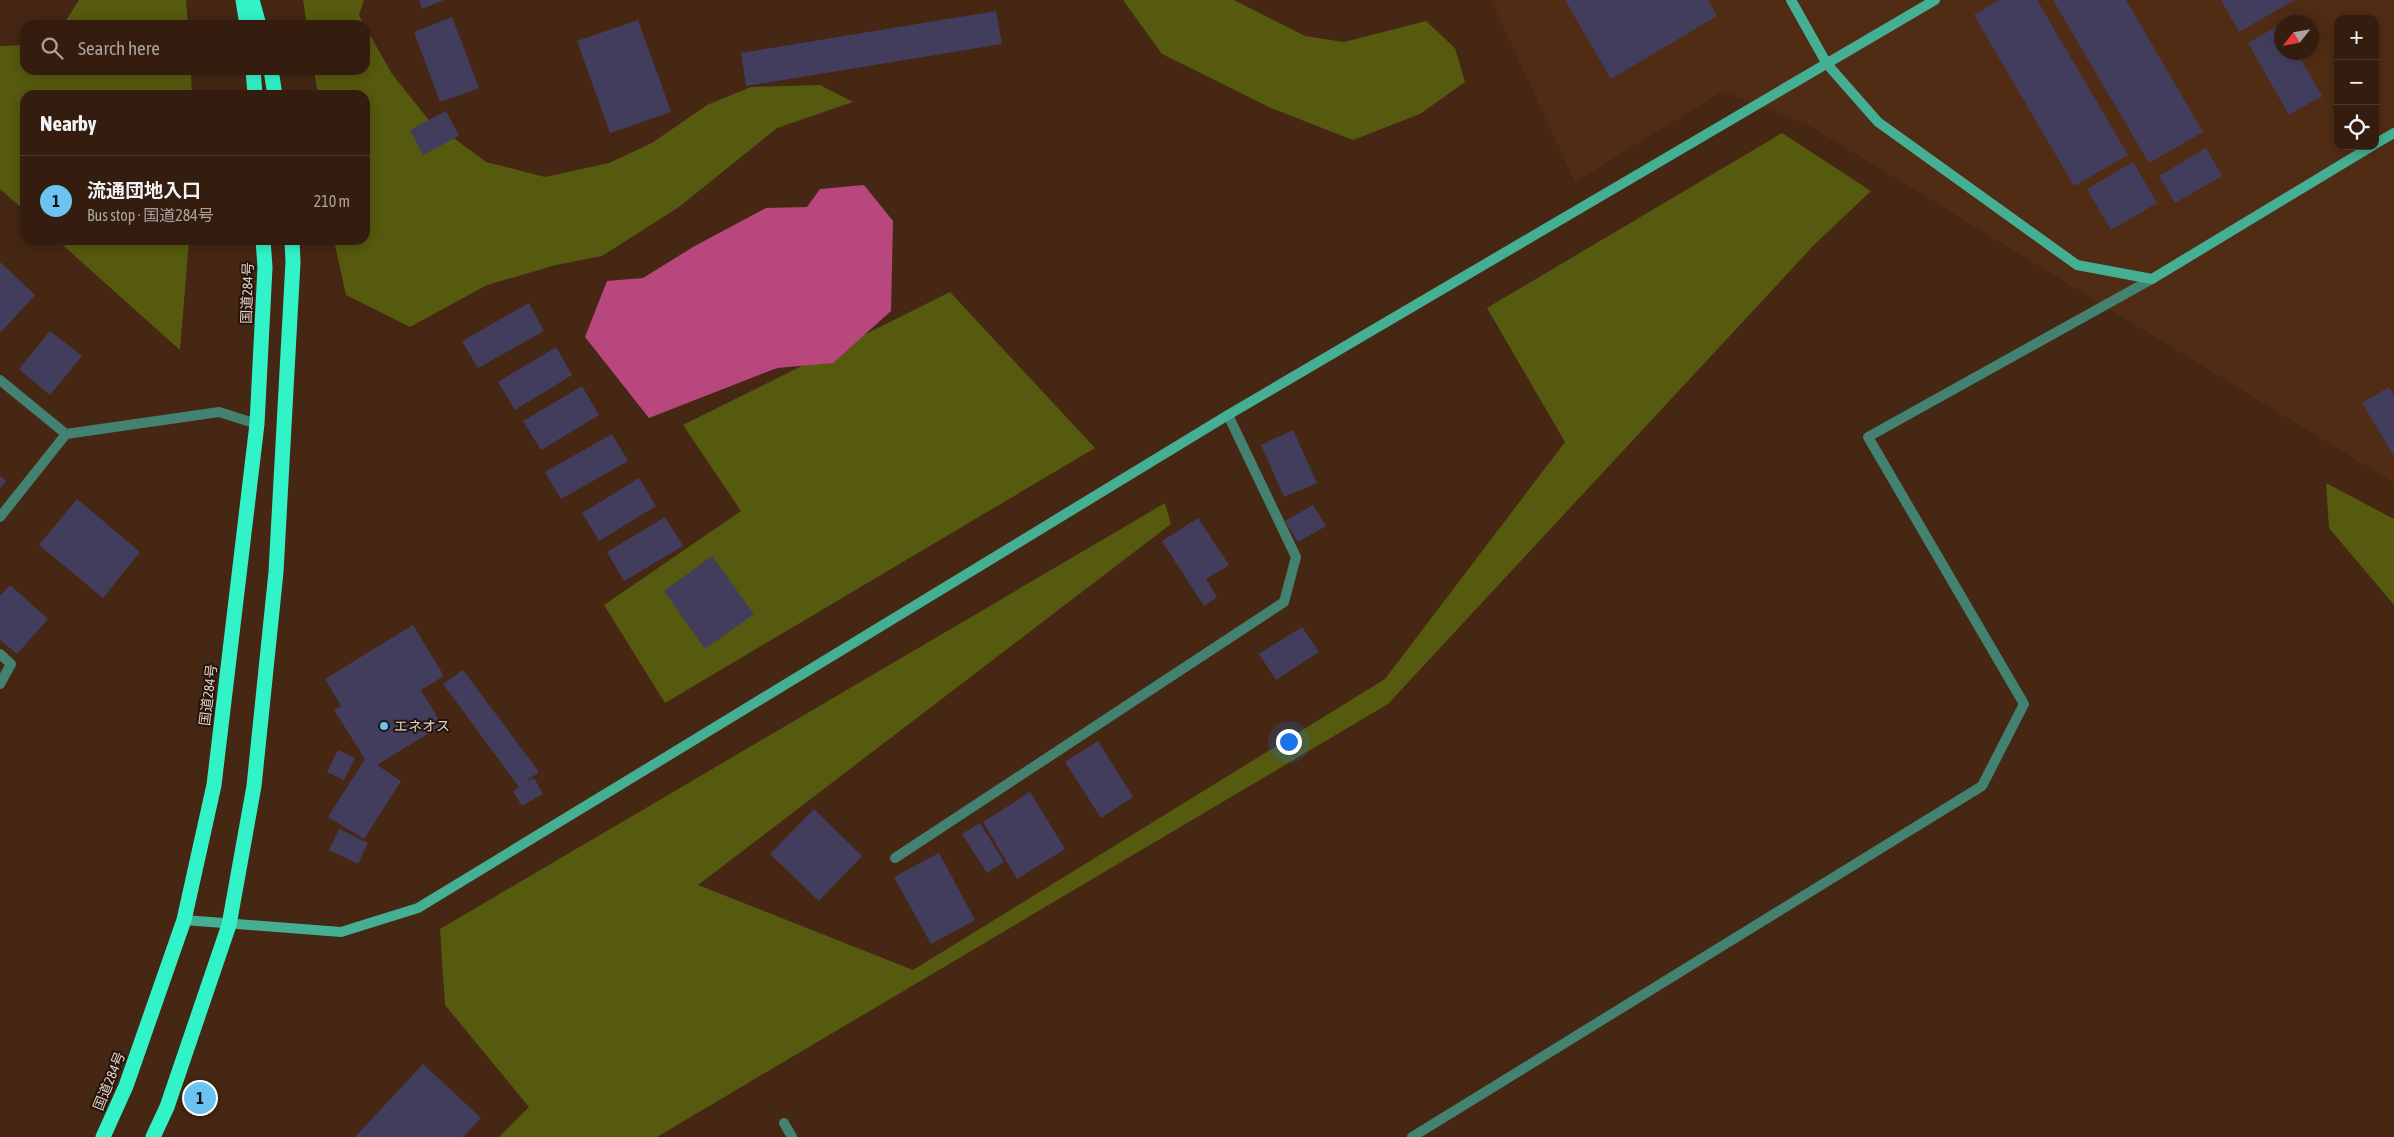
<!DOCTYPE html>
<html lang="en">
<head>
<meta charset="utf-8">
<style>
	body { margin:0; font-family:"Asap Condensed","Noto Sans JP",sans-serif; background:#3c2617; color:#f1f3f6 }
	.controls { position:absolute; right:15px; top:15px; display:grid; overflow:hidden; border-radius:10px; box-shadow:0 2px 12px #0003 }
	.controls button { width:45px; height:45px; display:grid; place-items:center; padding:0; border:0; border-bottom:1px solid #4e3b2e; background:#341d0e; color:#f1f3f6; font:25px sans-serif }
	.compass { position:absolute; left:2274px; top:15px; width:45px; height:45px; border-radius:50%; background:#341d0e; box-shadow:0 2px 12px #0003; rotate:239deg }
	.you { position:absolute; left:1288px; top:741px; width:18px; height:18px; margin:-12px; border:4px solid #fff; border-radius:50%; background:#1a73e8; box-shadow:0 0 0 8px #1a73e833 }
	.badge { display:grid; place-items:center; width:32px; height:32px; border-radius:50%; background:#6ac3f1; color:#111; font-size:16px; font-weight:700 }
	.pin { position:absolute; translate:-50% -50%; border:2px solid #fff; box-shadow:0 1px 5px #0006 }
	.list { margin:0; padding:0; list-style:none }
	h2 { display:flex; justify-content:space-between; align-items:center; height:65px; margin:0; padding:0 20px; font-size:21px }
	h2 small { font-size:16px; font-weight:400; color:#a9a29e }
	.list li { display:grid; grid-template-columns:32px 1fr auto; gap:15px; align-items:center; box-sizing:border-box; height:90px; padding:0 20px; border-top:1px solid #4e3b2e }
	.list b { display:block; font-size:19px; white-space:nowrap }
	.list p { margin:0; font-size:16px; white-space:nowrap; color:#a9a29e }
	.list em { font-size:16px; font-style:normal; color:#a9a29e }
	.icon { flex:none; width:28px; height:28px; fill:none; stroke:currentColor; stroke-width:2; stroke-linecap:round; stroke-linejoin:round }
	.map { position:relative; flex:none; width:2394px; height:1137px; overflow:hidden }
	.search { position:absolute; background:#341d0e; box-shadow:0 2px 12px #0003; left:20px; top:20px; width:350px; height:55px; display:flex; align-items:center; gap:12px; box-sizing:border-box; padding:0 18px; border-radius:15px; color:#a9a29e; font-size:19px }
	.panel { position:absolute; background:#341d0e; box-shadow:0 2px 12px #0003; left:20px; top:90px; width:350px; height:155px; border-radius:15px }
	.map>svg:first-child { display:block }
</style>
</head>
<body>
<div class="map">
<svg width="2394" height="1137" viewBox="0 0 2394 1137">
	<rect width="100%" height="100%" fill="#452713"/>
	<path fill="#512c14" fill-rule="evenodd" d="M1491,0h903v483l-584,-357 -87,-35 -148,91zM2338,19h37v127h-37zM2282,22h30v30h-30z"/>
	<g fill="#565a0e">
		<path d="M79,0h107l2,25h-125z"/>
		<path d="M303,0h61l-5,15 5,10h-57z"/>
		<path d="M1123,0h111l71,36 39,6 82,-21 29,27 10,34 -45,32 -67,26 -82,-32 -109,-54z"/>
		<path d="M365,26l27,48 36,45 58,43 59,15 64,-14 43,-20 55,-38 44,-18 69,-2 33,17 -76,26 -98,79 -77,49 -46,9 -69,20 -77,42 -64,-32 -12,-55h31v-145h-47l-4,-25h51z"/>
		<path d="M25,45v25h166l1,25h-167v116l-25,-22v-143z"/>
		<path d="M1782,133l89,58 -57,54 -426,459 -731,433h-158l30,-30 -84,-102 -5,-76 725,-426 6,21 -473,361 215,85 472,-291 180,-237 -78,-134z"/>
		<path d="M57,240h132l-9,110z"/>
		<path d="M950,292l145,156 -430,255 -61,-98 137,-94 -58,-86z"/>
		<path d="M2326,483l68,36v86l-65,-77z"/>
	</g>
	<path fill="#b8477e" d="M864,185l29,36 -2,90 -58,52 -56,5 -128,50 -64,-81 22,-56 36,-3 50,-31 73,-39 41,-1 13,-18z"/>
	<g fill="#433d5d">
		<path d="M419,0h25l-22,9z"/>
		<path d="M1565,0h143l9,16 -106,63z"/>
		<path d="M1999,0h38l91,155 -54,31 -100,-171z"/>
		<path d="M2053,0h73l77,132 -54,31z"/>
		<path d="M2221,0h73l-55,32z"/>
		<path d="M996,11l6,33 -256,42 -5,-33z"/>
		<path d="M452,17l27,71 -39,14 -26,-70z"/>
		<path d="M638,20l33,92 -61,21 -33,-92z"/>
		<path d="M2281,24l1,28h15l25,44 -33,19 -41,-72z"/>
		<path d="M446,111l13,25 -36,19 -13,-25z"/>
		<path d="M2206,148l16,28 -47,27 -16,-27z"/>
		<path d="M2133,162l24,41 -46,27 -24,-41z"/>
		<path d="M0,262l35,33 -35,38z"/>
		<path d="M529,303l15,28 -66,37 -16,-27z"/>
		<path d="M50,331l32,25 -32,39 -31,-26z"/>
		<path d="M556,347l16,28 -57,35 -17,-28z"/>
		<path d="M582,386l17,29 -58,35 -18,-29z"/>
		<path d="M2389,387l5,9v60l-32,-53z"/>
		<path d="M1293,430l24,53 -33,14 -23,-52z"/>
		<path d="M612,434l16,27 -67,38 -16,-27z"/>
		<path d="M0,476l6,5 -6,8z"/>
		<path d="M639,478l17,28 -57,35 -17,-28z"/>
		<path d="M77,499l63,53 -37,46 -64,-53z"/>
		<path d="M1313,505l13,21 -28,16 -13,-21z"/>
		<path d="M665,517l18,29 -59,35 -17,-29z"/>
		<path d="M1198,518l31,47 -23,14 11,18 -13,9 -42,-65z"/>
		<path d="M712,556l42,58 -49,35 -41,-58z"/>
		<path d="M10,585l38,34 -31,35 -17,-14v-44z"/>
		<path d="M413,625l31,51 -23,14 21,35 -65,40 24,16 -37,58 -36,-22 37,-58 -31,-49 7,-4 -16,-27z"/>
		<path d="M1302,627l17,25 -43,28 -17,-26z"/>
		<path d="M463,670l76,102 -15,11 10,-5 9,16 -21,12 -9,-15 6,-4 -76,-103z"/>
		<path d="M1098,741l35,56 -32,21 -36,-56z"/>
		<path d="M338,750l17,8 -11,22 -17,-8z"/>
		<path d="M1030,792l35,57 -48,30 -34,-57z"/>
		<path d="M814,809l48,47 -43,45 -49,-47z"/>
		<path d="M980,823l24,39 -17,11 -25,-39z"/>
		<path d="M339,829l29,14 -10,21 -29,-14z"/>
		<path d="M939,853l36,67 -44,24 -37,-67z"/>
		<path d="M423,1064l58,54 -18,19h-108z"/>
	</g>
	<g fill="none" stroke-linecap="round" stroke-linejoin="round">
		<g stroke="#438170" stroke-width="10">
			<path d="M784,1123l8,14"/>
			<path d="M1412,1137l570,-351 42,-82 -156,-267 284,-158"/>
		</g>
		<g stroke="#438170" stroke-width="10">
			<path d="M0,380l66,54"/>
			<path d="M0,517l66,-83 153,-22 38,12"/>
			<path d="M0,654l11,10 -11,20"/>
			<path d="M895,858l389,-256 12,-45 -68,-142"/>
		</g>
		<g stroke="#44af93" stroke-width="10">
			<path d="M1791,0l36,64 51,58 199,143 75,14 220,-133"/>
			<path d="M2375,144l19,-11"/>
			<path d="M184,920l157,12 77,-24 810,-493 707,-415"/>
		</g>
		<g stroke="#32f3c8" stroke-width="15">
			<path d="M243,0l4,25"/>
			<path d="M252,0l7,25"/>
			<path d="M253,70l2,25"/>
			<path d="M271,70l4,25"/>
			<path d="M103,1137l23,-51 58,-166 30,-135 43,-361 8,-157 -2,-27"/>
			<path d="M153,1137l14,-30 62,-182 25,-139 22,-214 17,-310 -1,-22"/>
		</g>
	</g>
	<circle fill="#6ac3f1" stroke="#22140c" stroke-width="2" cx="384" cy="726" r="5"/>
	<g text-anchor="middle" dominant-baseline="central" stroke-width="4" stroke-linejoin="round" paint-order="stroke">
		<g font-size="14" fill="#e2cfc3" stroke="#22140c">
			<text transform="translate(247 293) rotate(-88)">国道284号</text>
			<text transform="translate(208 695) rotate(-83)">国道284号</text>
			<text transform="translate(109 1081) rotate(-68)">国道284号</text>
		</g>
		<g font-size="14" fill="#e2cfc3" stroke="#22140c" text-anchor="start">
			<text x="394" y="726">エネオス</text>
		</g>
	</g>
</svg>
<div class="controls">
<button>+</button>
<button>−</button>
<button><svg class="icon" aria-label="locate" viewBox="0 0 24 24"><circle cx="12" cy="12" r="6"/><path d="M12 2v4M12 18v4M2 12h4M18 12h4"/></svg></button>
</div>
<svg class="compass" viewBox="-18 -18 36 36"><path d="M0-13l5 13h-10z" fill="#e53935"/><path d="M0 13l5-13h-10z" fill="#a9a29e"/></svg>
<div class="you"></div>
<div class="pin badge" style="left:200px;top:1098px">1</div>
<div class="search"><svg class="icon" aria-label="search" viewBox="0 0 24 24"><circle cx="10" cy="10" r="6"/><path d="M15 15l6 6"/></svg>Search here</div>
<section class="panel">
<h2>Nearby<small></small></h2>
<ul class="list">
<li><span class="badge">1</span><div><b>流通団地入口</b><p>Bus stop · 国道284号</p></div><em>210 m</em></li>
</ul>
</section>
</div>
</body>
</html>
